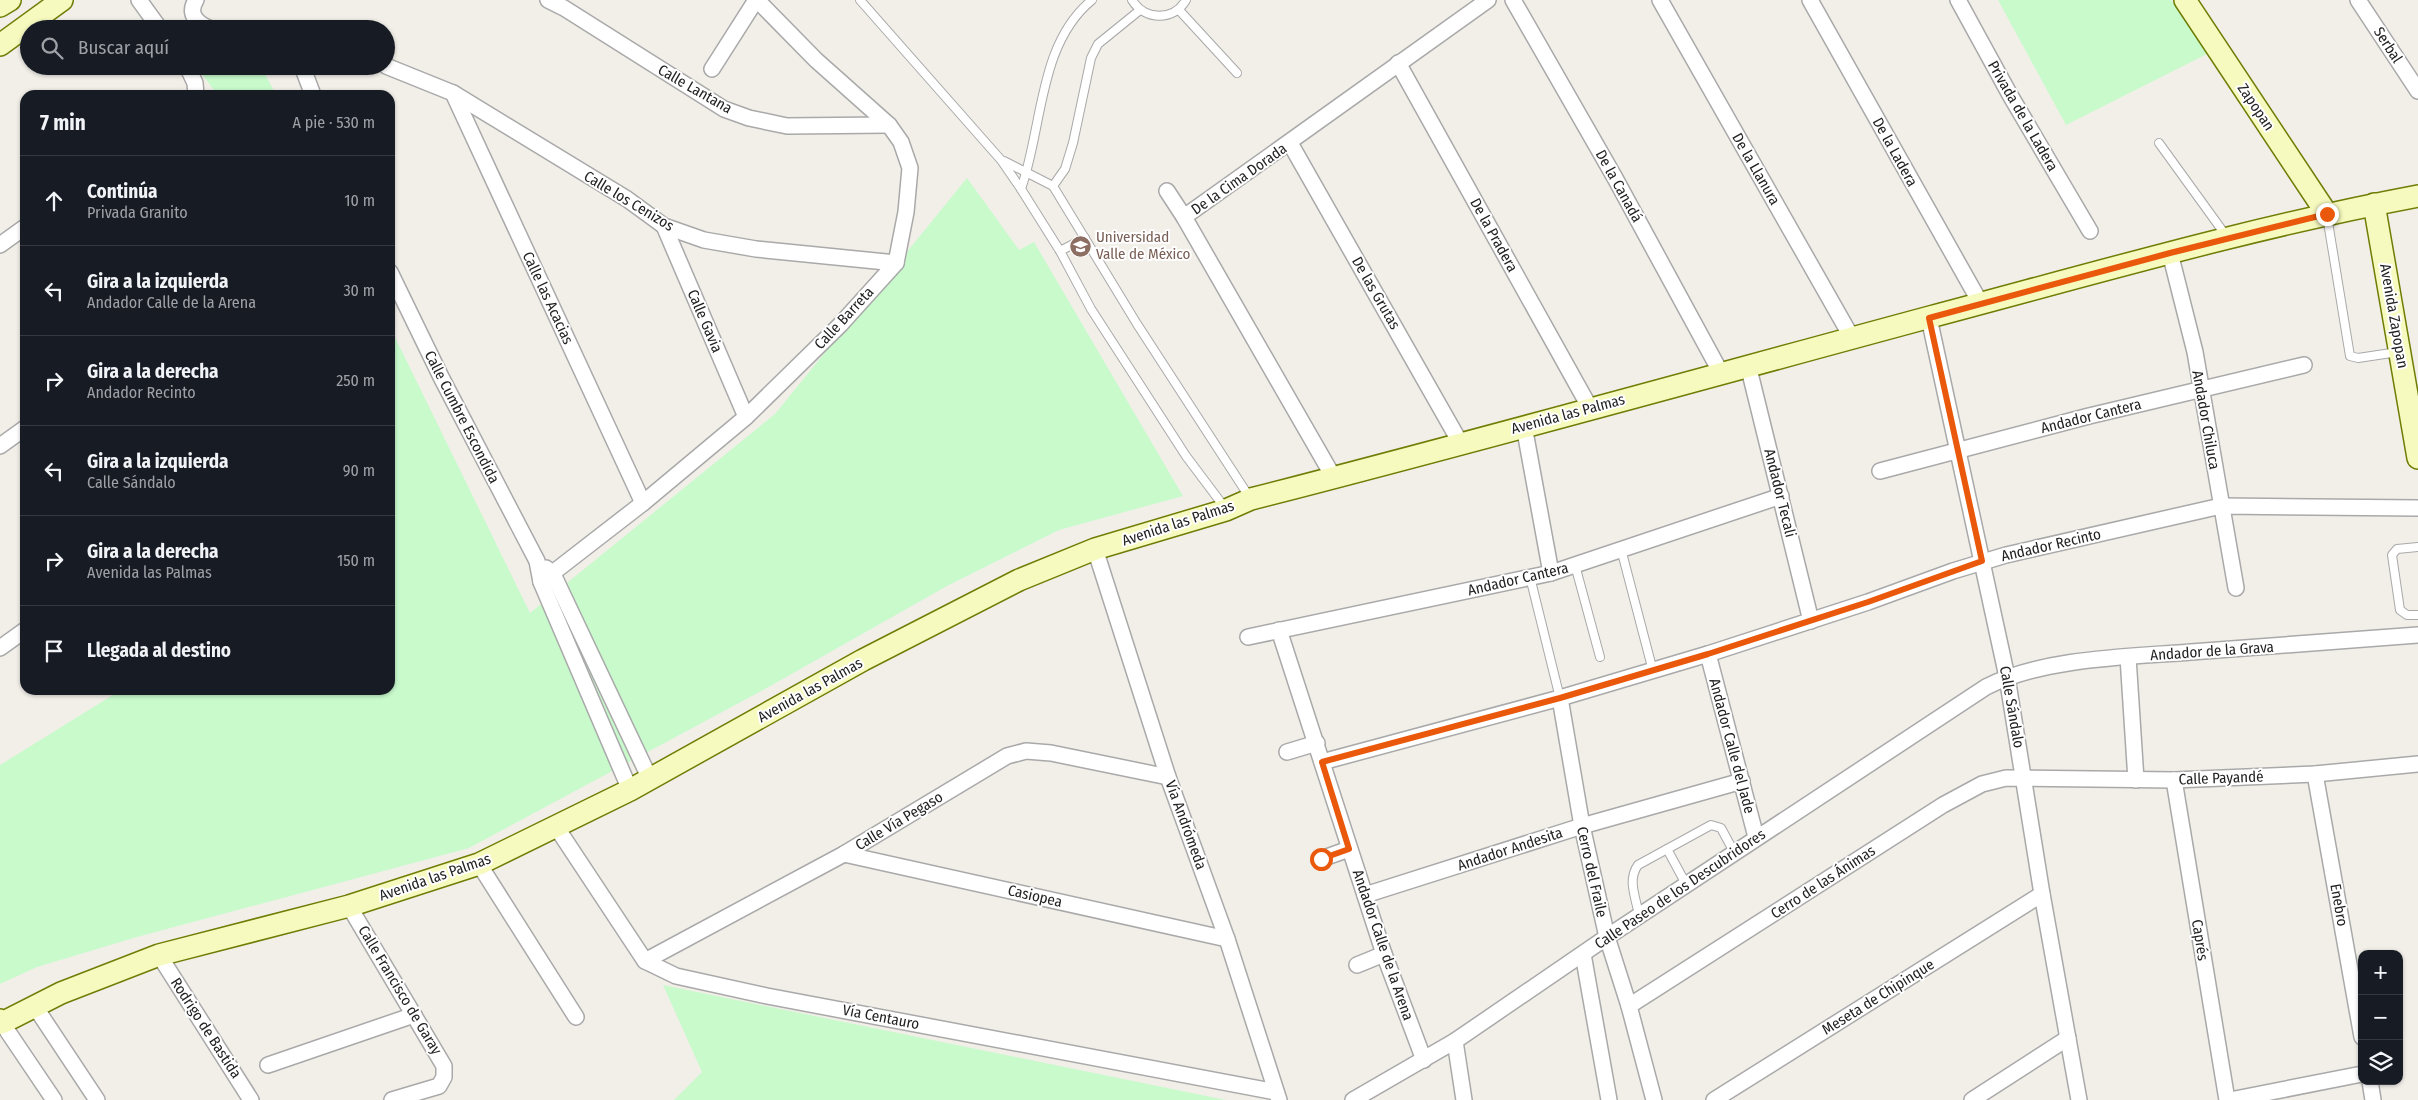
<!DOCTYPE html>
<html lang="es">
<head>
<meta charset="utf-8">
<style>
	body { margin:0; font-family:"Fira Sans Condensed",sans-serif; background:#20242c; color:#f1f3f6 }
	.controls { position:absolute; right:15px; bottom:15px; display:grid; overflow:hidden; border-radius:10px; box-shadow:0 1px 4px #0004 }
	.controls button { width:45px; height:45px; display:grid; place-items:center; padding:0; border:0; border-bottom:1px solid #363941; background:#171b24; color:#f1f3f6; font:25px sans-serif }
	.stop { position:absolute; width:15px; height:15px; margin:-11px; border:4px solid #ea580c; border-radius:50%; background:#fff }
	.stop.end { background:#ea580c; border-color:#fff; box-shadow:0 1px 5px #0008 }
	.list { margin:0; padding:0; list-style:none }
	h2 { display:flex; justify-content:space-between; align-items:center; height:65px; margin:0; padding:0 20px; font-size:21px }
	h2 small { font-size:16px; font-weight:400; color:#9ea1a6 }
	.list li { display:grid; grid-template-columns:32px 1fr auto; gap:15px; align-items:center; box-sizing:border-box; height:90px; padding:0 20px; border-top:1px solid #363941 }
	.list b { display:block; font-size:19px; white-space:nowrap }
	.list p { margin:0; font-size:16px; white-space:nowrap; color:#9ea1a6 }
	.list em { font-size:16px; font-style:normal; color:#9ea1a6 }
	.icon { flex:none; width:28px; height:28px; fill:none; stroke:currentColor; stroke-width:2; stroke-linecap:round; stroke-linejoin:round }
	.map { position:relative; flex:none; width:2418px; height:1100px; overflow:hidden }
	.search { position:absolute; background:#171b24; box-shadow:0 1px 4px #0004; left:20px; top:20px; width:375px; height:55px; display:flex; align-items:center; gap:12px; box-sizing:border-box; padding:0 18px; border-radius:28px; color:#9ea1a6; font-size:19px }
	.panel { position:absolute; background:#171b24; box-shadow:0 1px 4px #0004; left:20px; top:90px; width:375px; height:605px; border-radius:15px }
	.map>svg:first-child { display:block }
</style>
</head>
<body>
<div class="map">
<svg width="2418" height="1100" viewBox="0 0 2418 1100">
	<rect width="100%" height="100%" fill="#f2efe9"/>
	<g fill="#c8facc">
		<path d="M1998,0h173l38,53 -143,72z"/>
		<path d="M196,66l66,2 14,27h-62l2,-2z"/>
		<path d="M967,178l52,72 15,-8 149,254 -124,34 -112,56 -182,103 -296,159 -332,89 -100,30 -37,17v-219l121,-75h269v-363l140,286 245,-199z"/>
		<path d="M663,985l563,115h-552l28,-28z"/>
	</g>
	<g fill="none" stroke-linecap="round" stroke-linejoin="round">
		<defs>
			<g id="lane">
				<path d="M860,0l141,160 20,29 39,62 31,58 95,147 39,52"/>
				<path d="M1132,0c13,21 42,21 54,0"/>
				<path d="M1179,10l58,63"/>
				<path d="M2159,143l68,94"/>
				<path d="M1004,161l49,25 84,138 113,174"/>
				<path d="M1053,186l12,-17 8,-26 18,-85 7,-14 42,-34"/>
				<path d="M1021,189c22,-62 17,-145 71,-189"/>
				<path d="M2327,216l23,140 8,2 40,-6"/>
				<path d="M1060,251l25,-13"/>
				<path d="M2418,547l-21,2 -5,6 8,55 7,5h11"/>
				<path d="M1621,549l32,122"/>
				<path d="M1575,565l25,92"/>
				<path d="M1530,577l30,121"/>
				<path d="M1667,849l19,35"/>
				<path d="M1639,915c-3,-17 -12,-35 -1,-50l73,-40 10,3 13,24"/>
			</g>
			<g id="street">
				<path d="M139,0l21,29"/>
				<path d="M196,0c-9,14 1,24 15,29"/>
				<path d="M548,0l16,8 160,101 25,9 38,8 102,-1"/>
				<path d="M1513,0l102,178 106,195"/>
				<path d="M1660,0l192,338"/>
				<path d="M1810,0l171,304"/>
				<path d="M1958,0l52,95 80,136"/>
				<path d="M2358,0l60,91"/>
				<path d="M1398,63l192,345"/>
				<path d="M187,66l8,17 1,12"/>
				<path d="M302,66l11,29"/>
				<path d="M386,66l67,27 174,106 37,27 40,14 52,9 140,14"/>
				<path d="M712,69l44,-69"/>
				<path d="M453,93l190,410"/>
				<path d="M1290,143l171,301"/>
				<path d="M1167,191l17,26 150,261"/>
				<path d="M1184,217l304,-217"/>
				<path d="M664,226l82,191"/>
				<path d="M0,245l25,-18"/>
				<path d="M2170,253l25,99 41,236"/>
				<path d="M390,272l51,105 96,184 4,21 89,208"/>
				<path d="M1929,318l78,359 35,217 37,206"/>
				<path d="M1748,365l63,256"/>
				<path d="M1524,426l27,147"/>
				<path d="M0,446l25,-18"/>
				<path d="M1880,471l209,-55 215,-51"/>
				<path d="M1095,549l73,228 59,162 52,161"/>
				<path d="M546,568l7,6 97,205"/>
				<path d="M541,582l102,-79 103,-86 94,-92 56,-62 10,-51 4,-44 -9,-26 -12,-17 -73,-65 -59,-60"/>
				<path d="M1279,630l105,324 40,106"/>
				<path d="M1248,637l303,-64 230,-77"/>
				<path d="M0,648l25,-18"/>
				<path d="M1708,654l48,183"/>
				<path d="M2128,657l8,123"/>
				<path d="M1560,698l22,128 25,111 22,69 25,94"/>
				<path d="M1287,752l30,-9"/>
				<path d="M1322,762l238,-64 148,-44 160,-52 85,-31 53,-16 215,-49 197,2"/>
				<path d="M2315,774l47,263"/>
				<path d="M2174,780l53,320"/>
				<path d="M557,828l88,133 31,15 91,20 509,96"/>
				<path d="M844,854l383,85"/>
				<path d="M1321,859l28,-10"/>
				<path d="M479,864l97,153"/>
				<path d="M1365,895l217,-69 160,-45"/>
				<path d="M349,906l95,160v11l-5,9 -47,14"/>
				<path d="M1583,954l26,146"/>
				<path d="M159,955l92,145"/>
				<path d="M645,961l199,-107 163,-98 19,-5 25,2 117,24"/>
				<path d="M1357,965l27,-11"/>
				<path d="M34,1005l63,95"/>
				<path d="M1629,1006l314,-201 39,-21 24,-6 168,2 141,-6 103,-10"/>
				<path d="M2,1023l52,77"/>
				<path d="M1455,1041l9,59"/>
				<path d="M268,1065l146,-50"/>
				<path d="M2370,1081l3,19"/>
				<path d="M1353,1100l102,-59 152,-104 379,-250c57,-29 141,-30 205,-35 75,-5 151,-11 227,-17"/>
				<path d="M1714,1100l328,-206"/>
				<path d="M1972,1100l96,-62"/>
				<path d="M2230,1100l132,-26"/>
			</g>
			<g id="secondary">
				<path d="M2185,0l142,214"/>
				<path d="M0,6l10,-6"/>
				<path d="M0,45l62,-45"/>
				<path d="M2374,204l44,254"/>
				<path d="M0,1020l2,3 59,-30 98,-38 190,-49 130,-42 151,-74 233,-130 156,-80 76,-31 131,-39 25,-11c227,-58 453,-121 679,-182 162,-43 323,-90 488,-121"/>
			</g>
		</defs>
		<use href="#lane" stroke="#a9a9a9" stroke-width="10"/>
		<use href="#street" stroke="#a9a9a9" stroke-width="18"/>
		<use href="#secondary" stroke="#707d05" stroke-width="24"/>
		<use href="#lane" stroke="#fff" stroke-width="8"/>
		<use href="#street" stroke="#fff" stroke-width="15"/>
		<use href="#secondary" stroke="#f7fabf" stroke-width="21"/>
	</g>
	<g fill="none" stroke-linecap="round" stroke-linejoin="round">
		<path stroke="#ea580c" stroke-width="6" d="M1321,859l28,-10 -27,-87 238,-64 148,-44 160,-52 114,-41 -53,-243 241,-65 157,-39"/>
	</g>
	<defs>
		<symbol id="university-disc" viewBox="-11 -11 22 22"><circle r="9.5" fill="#8d6e63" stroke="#fff"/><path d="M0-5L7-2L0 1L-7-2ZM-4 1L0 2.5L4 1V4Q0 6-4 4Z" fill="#fff"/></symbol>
	</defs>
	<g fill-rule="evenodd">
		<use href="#university-disc" x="1068" y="234" width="25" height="25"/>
	</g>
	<g text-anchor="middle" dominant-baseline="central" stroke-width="4" stroke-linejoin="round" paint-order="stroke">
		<g font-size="15" fill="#222" stroke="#fff">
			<text transform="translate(2388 45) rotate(57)">Serbal</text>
			<text transform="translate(695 89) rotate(30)">Calle Lantana</text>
			<text transform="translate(2256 107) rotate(56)">Zapopan</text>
			<text transform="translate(2023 116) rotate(60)">Privada de la Ladera</text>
			<text transform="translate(1895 152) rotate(61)">De la Ladera</text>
			<text transform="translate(1756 169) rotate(60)">De la Llanura</text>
			<text transform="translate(1239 179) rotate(-35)">De la Cima Dorada</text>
			<text transform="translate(1619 186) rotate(61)">De la Canadá</text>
			<text transform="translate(629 201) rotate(31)">Calle los Cenizos</text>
			<text transform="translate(1494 235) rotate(61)">De la Pradera</text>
			<text transform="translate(1376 293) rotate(60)">De las Grutas</text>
			<text transform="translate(548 298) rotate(65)">Calle las Acacias</text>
			<text transform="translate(2394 316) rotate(80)">Avenida Zapopan</text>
			<text transform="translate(844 318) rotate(-47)">Calle Barreta</text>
			<text transform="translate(705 321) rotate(67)">Calle Gavia</text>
			<text transform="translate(1568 414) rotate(-15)">Avenida las Palmas</text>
			<text transform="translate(2091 416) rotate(-14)">Andador Cantera</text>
			<text transform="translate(462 417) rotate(63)">Calle Cumbre Escondida</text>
			<text transform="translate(2206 420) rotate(80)">Andador Chiluca</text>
			<text transform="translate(1780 493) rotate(76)">Andador Tecali</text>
			<text transform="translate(1178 523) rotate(-18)">Avenida las Palmas</text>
			<text transform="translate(2051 545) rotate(-13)">Andador Recinto</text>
			<text transform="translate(1518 579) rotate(-13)">Andador Cantera</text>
			<text transform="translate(2212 651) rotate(-4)">Andador de la Grava</text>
			<text transform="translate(810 690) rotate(-29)">Avenida las Palmas</text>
			<text transform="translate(2012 707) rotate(80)">Calle Sándalo</text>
			<text transform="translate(1732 746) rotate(75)">Andador Calle del Jade</text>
			<text transform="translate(2221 778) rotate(-2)">Calle Payandé</text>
			<text transform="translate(899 821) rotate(-31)">Calle Vía Pegaso</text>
			<text transform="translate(1186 825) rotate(70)">Vía Andrómeda</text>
			<text transform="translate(1510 849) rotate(-18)">Andador Andesita</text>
			<text transform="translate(1592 872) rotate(77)">Cerro del Fraile</text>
			<text transform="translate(435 877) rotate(-19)">Avenida las Palmas</text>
			<text transform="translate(1823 882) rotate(-33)">Cerro de las Ánimas</text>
			<text transform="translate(1680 889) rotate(-34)">Calle Paseo de los Descubridores</text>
			<text transform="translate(1035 896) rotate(13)">Casiopea</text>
			<text transform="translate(2339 905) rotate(80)">Enebro</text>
			<text transform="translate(2200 940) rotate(81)">Caprés</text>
			<text transform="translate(1383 945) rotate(71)">Andador Calle de la Arena</text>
			<text transform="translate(400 990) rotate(59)">Calle Francisco de Garay</text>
			<text transform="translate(1878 997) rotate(-32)">Meseta de Chipinque</text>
			<text transform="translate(881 1017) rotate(11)">Vía Centauro</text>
			<text transform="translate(206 1028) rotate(57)">Rodrigo de Bastida</text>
		</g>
		<g font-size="15" fill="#785e54" stroke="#fff" text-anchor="start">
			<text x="1096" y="237">Universidad<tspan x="1096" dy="17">Valle de México</tspan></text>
		</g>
	</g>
</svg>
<div class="controls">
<button>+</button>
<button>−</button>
<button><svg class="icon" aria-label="layers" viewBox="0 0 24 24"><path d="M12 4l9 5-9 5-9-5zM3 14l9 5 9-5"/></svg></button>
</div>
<div class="stop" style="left:1321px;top:859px"></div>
<div class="stop end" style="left:2327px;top:214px"></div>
<div class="search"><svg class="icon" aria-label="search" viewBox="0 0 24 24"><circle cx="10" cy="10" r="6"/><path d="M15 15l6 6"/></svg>Buscar aquí</div>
<section class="panel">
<h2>7 min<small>A pie · 530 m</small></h2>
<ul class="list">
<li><svg class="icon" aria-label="ahead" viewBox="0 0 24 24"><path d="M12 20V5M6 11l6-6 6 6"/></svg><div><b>Continúa</b><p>Privada Granito</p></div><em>10 m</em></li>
<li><svg class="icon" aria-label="left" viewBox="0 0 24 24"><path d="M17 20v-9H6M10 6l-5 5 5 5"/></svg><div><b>Gira a la izquierda</b><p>Andador Calle de la Arena</p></div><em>30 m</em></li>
<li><svg class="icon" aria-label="right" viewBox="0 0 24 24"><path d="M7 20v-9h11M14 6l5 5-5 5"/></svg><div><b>Gira a la derecha</b><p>Andador Recinto</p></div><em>250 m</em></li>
<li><svg class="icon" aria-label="left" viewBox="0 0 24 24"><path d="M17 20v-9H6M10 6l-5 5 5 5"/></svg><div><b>Gira a la izquierda</b><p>Calle Sándalo</p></div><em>90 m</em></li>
<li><svg class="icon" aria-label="right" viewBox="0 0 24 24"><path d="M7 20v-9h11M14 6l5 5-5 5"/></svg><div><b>Gira a la derecha</b><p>Avenida las Palmas</p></div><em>150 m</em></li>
<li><svg class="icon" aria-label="arrive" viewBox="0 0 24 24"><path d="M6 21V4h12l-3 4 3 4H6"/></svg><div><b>Llegada al destino</b></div></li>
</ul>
</section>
</div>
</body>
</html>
